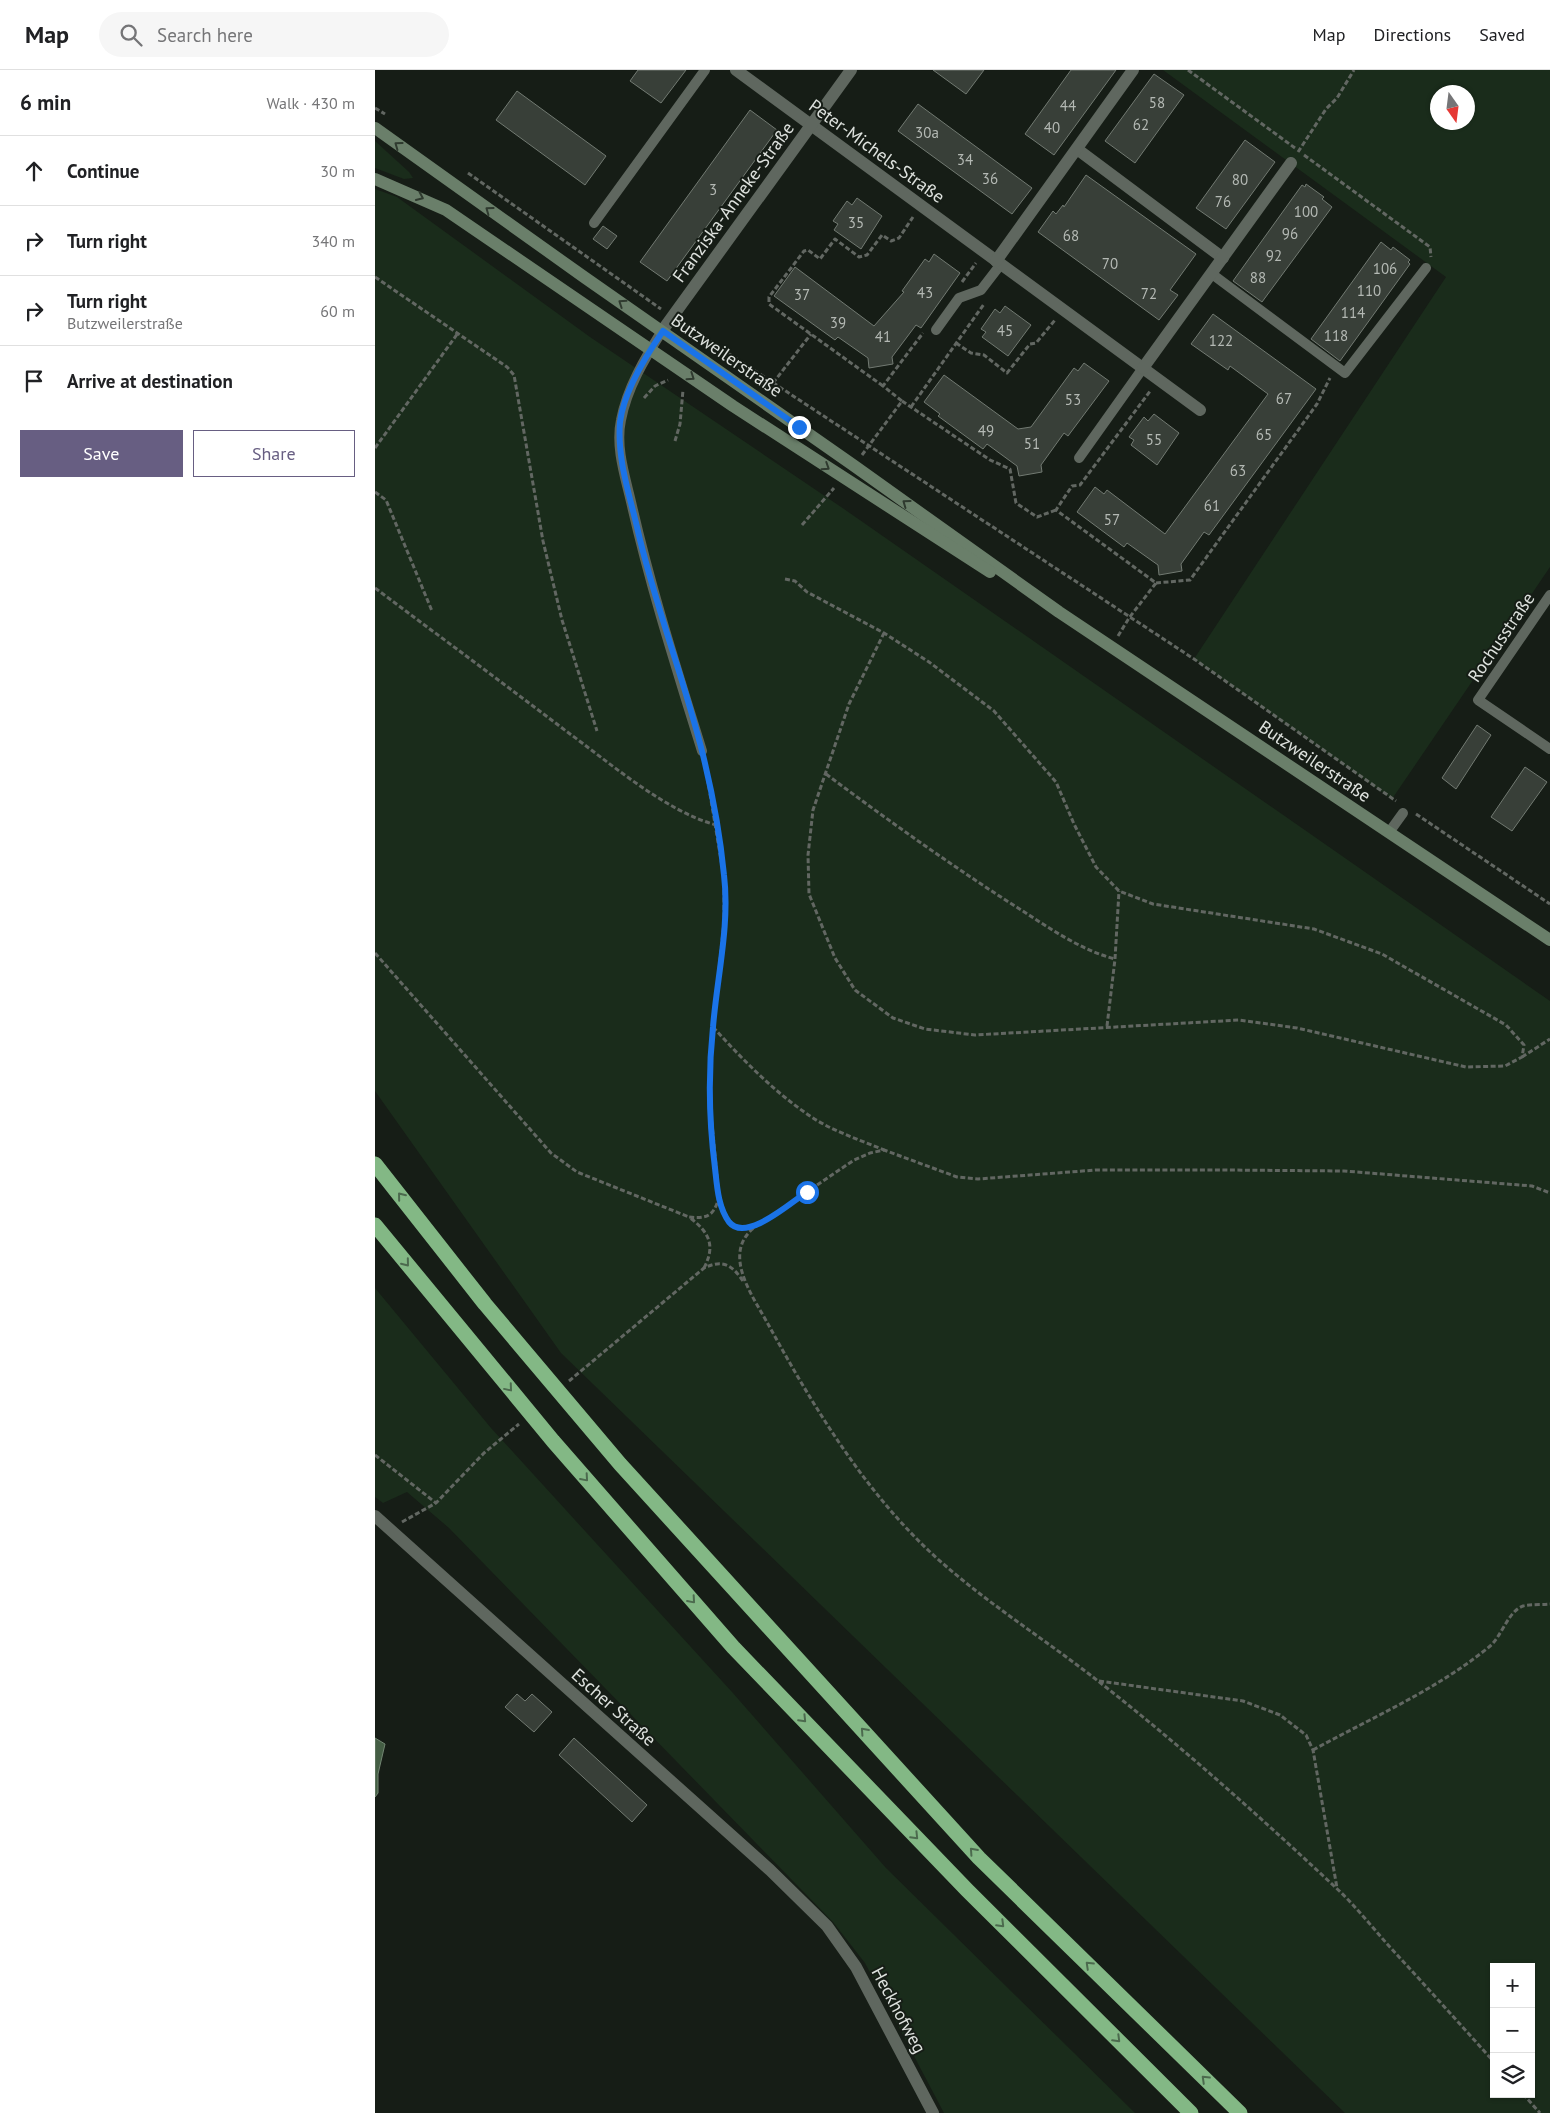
<!DOCTYPE html>
<html lang="en">
<head>
<meta charset="utf-8">
<style>
	body { margin:0; font-family:"PT Sans",sans-serif; background:#f6f6f6; color:#202124 }
	.controls { position:absolute; right:15px; bottom:15px; display:grid; overflow:hidden; border-radius:0px; box-shadow:0 1px 4px #0004 }
	.controls button { width:45px; height:45px; display:grid; place-items:center; padding:0; border:0; border-bottom:1px solid #e0e0e0; background:#fff; color:#202124; font:25px sans-serif }
	.compass { position:absolute; left:1055px; top:15px; width:45px; height:45px; border-radius:50%; background:#fff; box-shadow:0 1px 4px #0004; rotate:166deg }
	.stop { position:absolute; width:15px; height:15px; margin:-11px; border:4px solid #1a73e8; border-radius:50%; background:#fff }
	.stop.end { background:#1a73e8; border-color:#fff; box-shadow:0 1px 5px #0008 }
	.list { margin:0; padding:0; list-style:none }
	h2 { display:flex; justify-content:space-between; align-items:center; height:65px; margin:0; padding:0 20px; font-size:21px }
	h2 small { font-size:16px; font-weight:400; color:#757577 }
	.list li { display:grid; grid-template-columns:32px 1fr auto; gap:15px; align-items:center; box-sizing:border-box; height:70px; padding:0 20px; border-top:1px solid #e0e0e0 }
	.list b { display:block; font-size:19px; white-space:nowrap }
	.list p { margin:0; font-size:16px; white-space:nowrap; color:#757577 }
	.list em { font-size:16px; font-style:normal; color:#757577 }
	.actions { display:flex; gap:10px; padding:15px 20px }
	.actions a { flex:1; padding:11px 0; border:1px solid #675e82; border-radius:0px; text-align:center; font-size:18px; color:#675e82 }
	.actions .main { background:#675e82; color:#fff }
	.icon { flex:none; width:28px; height:28px; fill:none; stroke:currentColor; stroke-width:2; stroke-linecap:round; stroke-linejoin:round }
	.map { position:relative; flex:none; width:1175px; height:2043px; overflow:hidden }
	header { display:flex; align-items:center; gap:30px; box-sizing:border-box; height:70px; padding:0 25px; background:#fff; border-bottom:1px solid #e0e0e0 }
	header strong { font-size:24px }
	nav { display:flex; gap:28px; margin-inline-start:auto; font-size:18px }
	.search { width:350px; height:45px; background:#f6f6f6; display:flex; align-items:center; gap:12px; box-sizing:border-box; padding:0 18px; border-radius:28px; color:#757577; font-size:19px }
	main { display:flex }
	aside { flex:1; background:#fff }
	.map>svg:first-child { display:block }
</style>
</head>
<body>
<header>
<strong>Map</strong>
<div class="search"><svg class="icon" aria-label="search" viewBox="0 0 24 24"><circle cx="10" cy="10" r="6"/><path d="M15 15l6 6"/></svg>Search here</div>
<nav><a>Map</a><a>Directions</a><a>Saved</a></nav>
</header>
<main>
<aside>
<h2>6 min<small>Walk · 430 m</small></h2>
<ul class="list">
<li><svg class="icon" aria-label="ahead" viewBox="0 0 24 24"><path d="M12 20V5M6 11l6-6 6 6"/></svg><div><b>Continue</b></div><em>30 m</em></li>
<li><svg class="icon" aria-label="right" viewBox="0 0 24 24"><path d="M7 20v-9h11M14 6l5 5-5 5"/></svg><div><b>Turn right</b></div><em>340 m</em></li>
<li><svg class="icon" aria-label="right" viewBox="0 0 24 24"><path d="M7 20v-9h11M14 6l5 5-5 5"/></svg><div><b>Turn right</b><p>Butzweilerstraße</p></div><em>60 m</em></li>
<li><svg class="icon" aria-label="arrive" viewBox="0 0 24 24"><path d="M6 21V4h12l-3 4 3 4H6"/></svg><div><b>Arrive at destination</b></div></li>
</ul>
<div class="actions"><a class="main">Save</a><a>Share</a></div>
</aside>
<div class="map">
<svg width="1175" height="2043" viewBox="0 0 1175 2043">
	<rect width="100%" height="100%" fill="#161d16"/>
	<g fill="#1a2c1b" fill-rule="evenodd">
		<path d="M788,0h387v497l-158,232 -198,-140 252,-382zM1062,22h30v30h-30z"/>
		<path d="M0,71l34,31 4,6 -9,1 -29,-11z"/>
		<path d="M0,119l22,8 193,140 254,172 706,492v1112h-205l-784,-760 -186,-262zM1119,1897h37v127h-37z"/>
		<path d="M0,1218l116,140 241,264 154,176 249,245h-191l-79,-150 -32,-41 -384,-394 -42,-36 -24,11 -8,-6z"/>
	</g>
	<path fill="#445e44" stroke="#728672" d="M0,1668l10,6 -7,30v19l-3,4z"/>
	<g fill="#383f38" stroke="#727a72">
		<path d="M263,0h48l-25,33 -31,-22z"/>
		<path d="M558,0h51l-18,24z"/>
		<path d="M696,0h45l-62,85 -29,-21z"/>
		<path d="M779,4l30,21 -49,68 -30,-22z"/>
		<path d="M142,21l89,65 -21,29 -89,-65z"/>
		<path d="M543,34l114,84 -20,26 -114,-83z"/>
		<path d="M375,40l27,20 -110,151 -27,-19z"/>
		<path d="M870,70l30,22 -49,67 -30,-21z"/>
		<path d="M711,105l110,79 -26,36 8,5 -19,25 -121,-88 15,-21 3,3 7,-9 1,2z"/>
		<path d="M931,114l18,13 -2,2 10,8 -70,95 -29,-21 69,-96 3,2z"/>
		<path d="M482,128l25,18 -21,33 -27,-19 4,-6 -5,-3 14,-20 5,4z"/>
		<path d="M228,156l14,10 -10,13 -14,-10z"/>
		<path d="M1006,172l10,8 2,-3 17,13 -2,2 2,2 -70,97 -29,-22z"/>
		<path d="M559,184l26,19 -39,55 -5,-3 -24,32 1,7 -24,4 -1,-10 -30,-21 -3,3 -61,-44 21,-29 79,59 30,-34 -2,-1 23,-32 4,3z"/>
		<path d="M630,236l26,19 -23,31 -26,-19 4,-5 -5,-3 14,-20 5,4z"/>
		<path d="M838,244l103,75 -107,146 -5,-3 -23,32 1,7 -23,4 -1,-10 -31,-22 -3,4 -47,-35 18,-25 9,7 3,-4 58,44 103,-140 -38,-28 -2,4 -37,-26z"/>
		<path d="M709,293l25,18 -41,55 -4,-3 -23,32 1,7 -23,4 -2,-10 -30,-22 -4,5 -45,-33 2,-2 -16,-12 20,-27 74,54 13,-2 43,-59 4,3z"/>
		<path d="M779,344l25,19 -22,32 -26,-20 3,-5 -5,-3 15,-20 4,4z"/>
		<path d="M1102,655l14,10 -35,54 -14,-11z"/>
		<path d="M1150,697l22,15 -35,49 -21,-14z"/>
		<path d="M142,1624l8,7 7,-7 20,18 -18,20 -29,-25z"/>
		<path d="M199,1668l73,67 -15,17 -73,-67z"/>
	</g>
	<g fill="none" stroke-linecap="round" stroke-linejoin="round">
		<g stroke="#626762" stroke-width="3" stroke-dasharray="5 2.5" stroke-linecap="butt">
			<path d="M813,0l107,78"/>
			<path d="M0,38l10,6"/>
			<path d="M923,82l28,-43 11,-11 17,-28"/>
			<path d="M929,85l126,92 1,10"/>
			<path d="M93,103l193,136"/>
			<path d="M0,207l132,90 7,8 29,166 19,79 35,111"/>
			<path d="M587,212l14,-19"/>
			<path d="M310,255l509,334 202,142"/>
			<path d="M581,273l15,10 13,2 23,18 23,-29 6,-1 19,-23"/>
			<path d="M398,313l38,-49"/>
			<path d="M508,316l-114,-82v-7l35,-46 4,-1 12,9 15,-20 24,18 8,-2 15,-20 9,6 8,-3 14,-21"/>
			<path d="M269,328l11,-12 13,-6"/>
			<path d="M527,331l88,59 20,9 6,34 21,14 19,-7"/>
			<path d="M536,337l73,-103"/>
			<path d="M300,371l5,-17 3,-34"/>
			<path d="M0,378l83,-115"/>
			<path d="M487,385l40,-54 -19,-15 40,-53"/>
			<path d="M0,422l11,8 46,111"/>
			<path d="M427,455l32,-37"/>
			<path d="M410,509l10,2 12,11 77,41 45,29 65,49 62,71 18,42 22,43 23,24 34,13 161,25 68,25 124,71 18,20 -2,12 -17,9 -39,1 -169,-39 -58,-8 -264,15 -50,-6 -32,-11 -38,-28 -20,-32 -26,-64 -1,-39 5,-45 36,-106 35,-71"/>
			<path d="M781,513l34,-3 127,-176 13,-26"/>
			<path d="M0,518c64,48 128,95 191,143 44,32 99,80 150,94"/>
			<path d="M743,566l11,-18 27,-35 -100,-73 16,-24 8,-1 71,-95"/>
			<path d="M330,694l19,114v44l-11,105 -4,65 10,105"/>
			<path d="M451,704c63,47 126,92 192,134 30,19 62,42 97,51"/>
			<path d="M1041,744l134,90"/>
			<path d="M0,883l176,200 26,19 112,45"/>
			<path d="M732,956l8,-67 4,-68"/>
			<path d="M338,957c30,33 62,66 100,91 22,14 47,22 71,32"/>
			<path d="M1147,987l28,-18"/>
			<path d="M380,1157l99,-67 16,-7 14,-3 73,27 21,2 118,-9h130l118,1 188,15 18,7"/>
			<path d="M329,1198c12,-23 5,-36 -15,-51 18,2 25,-1 30,-20 8,22 10,35 36,30 -34,26 -3,68 13,97 44,80 93,162 160,226 52,49 114,87 170,131 82,64 160,134 236,205 20,18 37,40 55,60 35,38 70,77 105,116"/>
			<path d="M194,1311l135,-113c19,-9 28,-3 39,13"/>
			<path d="M0,1385l61,48"/>
			<path d="M27,1452l34,-19 48,-50 35,-29"/>
			<path d="M724,1611l144,20 37,14 26,20 7,15 24,138"/>
			<path d="M938,1680c60,-33 123,-60 176,-103 12,-9 19,-36 34,-41 8,-2 19,-1 27,-2"/>
			<path d="M1148,2024l17,19"/>
		</g>
		<g stroke="#5f675f" stroke-width="10">
			<path d="M219,153l111,-153"/>
			<path d="M837,204l133,99 81,-105"/>
			<path d="M561,260l23,-32 22,-8 20,-26"/>
			<path d="M287,261c-17,27 -35,57 -41,89 -6,28 5,59 11,86 19,83 45,164 70,245"/>
			<path d="M704,388l64,-90"/>
			<path d="M1175,525l-72,105 72,49"/>
			<path d="M1015,761l13,-18"/>
		</g>
		<g stroke="#5f675f" stroke-width="12">
			<path d="M361,0l464,340"/>
			<path d="M702,79l146,109"/>
			<path d="M621,191l137,-191"/>
			<path d="M287,261l189,-261"/>
			<path d="M768,298l148,-205"/>
			<path d="M0,1446l395,354 57,56 29,41 77,146"/>
		</g>
		<g stroke="#6a7f6a" stroke-width="12">
			<path d="M0,58l209,149 269,188 206,147 491,328"/>
			<path d="M0,109l71,31 287,196 257,166"/>
		</g>
		<g stroke="#83b885" stroke-width="15">
			<path d="M0,1094l110,140 135,160 359,394 261,255"/>
			<path d="M0,1155l178,216 180,206 234,243 224,223"/>
		</g>
	</g>
	<defs><path id="oneway-chevron" d="M-2-3.5L2.5 0L-2 3.5" fill="none" stroke-width="1.6" stroke-linecap="round" stroke-linejoin="round" transform="scale(1.25)"/></defs>
	<g stroke="#2f3a2f">
		<use href="#oneway-chevron" transform="translate(23 75) rotate(-144)"/>
		<use href="#oneway-chevron" transform="translate(45 127) rotate(25)"/>
		<use href="#oneway-chevron" transform="translate(114 140) rotate(-144)"/>
		<use href="#oneway-chevron" transform="translate(247 233) rotate(-146)"/>
		<use href="#oneway-chevron" transform="translate(316 307) rotate(34)"/>
		<use href="#oneway-chevron" transform="translate(451 397) rotate(33)"/>
		<use href="#oneway-chevron" transform="translate(531 433) rotate(-144)"/>
	</g>
	<g stroke="#4c6a4e">
		<use href="#oneway-chevron" transform="translate(26 1126) rotate(-129)"/>
		<use href="#oneway-chevron" transform="translate(31 1193) rotate(51)"/>
		<use href="#oneway-chevron" transform="translate(134 1318) rotate(50)"/>
		<use href="#oneway-chevron" transform="translate(210 1408) rotate(49)"/>
		<use href="#oneway-chevron" transform="translate(317 1530) rotate(49)"/>
		<use href="#oneway-chevron" transform="translate(428 1649) rotate(46)"/>
		<use href="#oneway-chevron" transform="translate(489 1661) rotate(-132)"/>
		<use href="#oneway-chevron" transform="translate(540 1766) rotate(46)"/>
		<use href="#oneway-chevron" transform="translate(598 1781) rotate(-132)"/>
		<use href="#oneway-chevron" transform="translate(626 1854) rotate(45)"/>
		<use href="#oneway-chevron" transform="translate(714 1895) rotate(-136)"/>
		<use href="#oneway-chevron" transform="translate(742 1969) rotate(45)"/>
		<use href="#oneway-chevron" transform="translate(830 2009) rotate(-136)"/>
	</g>
	<g fill="none" stroke-linecap="round" stroke-linejoin="round">
		<path stroke="#1a73e8" stroke-width="6" d="M424,357l-136,-96c-18,26 -39,60 -43,91 -3,36 9,71 17,105 17,76 46,148 65,224 10,40 18,83 22,124 6,50 -7,102 -11,152 -5,47 -4,94 2,141 2,18 3,39 14,54 17,21 61,-19 78,-30"/>
	</g>
	<g text-anchor="middle" dominant-baseline="central" stroke-width="4" stroke-linejoin="round" paint-order="stroke">
		<g font-size="15" fill="#b4b9b4">
			<text x="782" y="32">58</text>
			<text x="693" y="35">44</text>
			<text x="766" y="54">62</text>
			<text x="677" y="57">40</text>
			<text x="552" y="62">30a</text>
			<text x="590" y="89">34</text>
			<text x="615" y="108">36</text>
			<text x="865" y="109">80</text>
			<text x="338" y="119">3</text>
			<text x="848" y="131">76</text>
			<text x="931" y="141">100</text>
			<text x="481" y="152">35</text>
			<text x="915" y="163">96</text>
			<text x="696" y="165">68</text>
			<text x="899" y="185">92</text>
			<text x="735" y="193">70</text>
			<text x="1010" y="198">106</text>
			<text x="883" y="207">88</text>
			<text x="994" y="220">110</text>
			<text x="550" y="222">43</text>
			<text x="774" y="223">72</text>
			<text x="427" y="224">37</text>
			<text x="978" y="242">114</text>
			<text x="463" y="252">39</text>
			<text x="630" y="260">45</text>
			<text x="961" y="265">118</text>
			<text x="508" y="266">41</text>
			<text x="846" y="270">122</text>
			<text x="909" y="328">67</text>
			<text x="698" y="329">53</text>
			<text x="611" y="360">49</text>
			<text x="889" y="364">65</text>
			<text x="779" y="369">55</text>
			<text x="657" y="373">51</text>
			<text x="863" y="400">63</text>
			<text x="837" y="435">61</text>
			<text x="737" y="449">57</text>
		</g>
		<g font-size="18" fill="#dee2de" stroke="#161d16">
			<text transform="translate(502 81) rotate(36)">Peter-Michels-Straße</text>
			<text transform="translate(358 132) rotate(-54)">Franziska-Anneke-Straße</text>
			<text transform="translate(352 285) rotate(35)">Butzweilerstraße</text>
			<text transform="translate(1126 567) rotate(-56)">Rochusstraße</text>
			<text transform="translate(940 691) rotate(34)">Butzweilerstraße</text>
			<text transform="translate(239 1637) rotate(42)">Escher Straße</text>
			<text transform="translate(524 1940) rotate(62)">Heckhofweg</text>
		</g>
	</g>
</svg>
<div class="controls">
<button>+</button>
<button>−</button>
<button><svg class="icon" aria-label="layers" viewBox="0 0 24 24"><path d="M12 4l9 5-9 5-9-5zM3 14l9 5 9-5"/></svg></button>
</div>
<svg class="compass" viewBox="-18 -18 36 36"><path d="M0-13l5 13h-10z" fill="#e53935"/><path d="M0 13l5-13h-10z" fill="#757577"/></svg>
<div class="stop" style="left:432px;top:1122px"></div>
<div class="stop end" style="left:424px;top:357px"></div>
</div>
</main>
</body>
</html>
